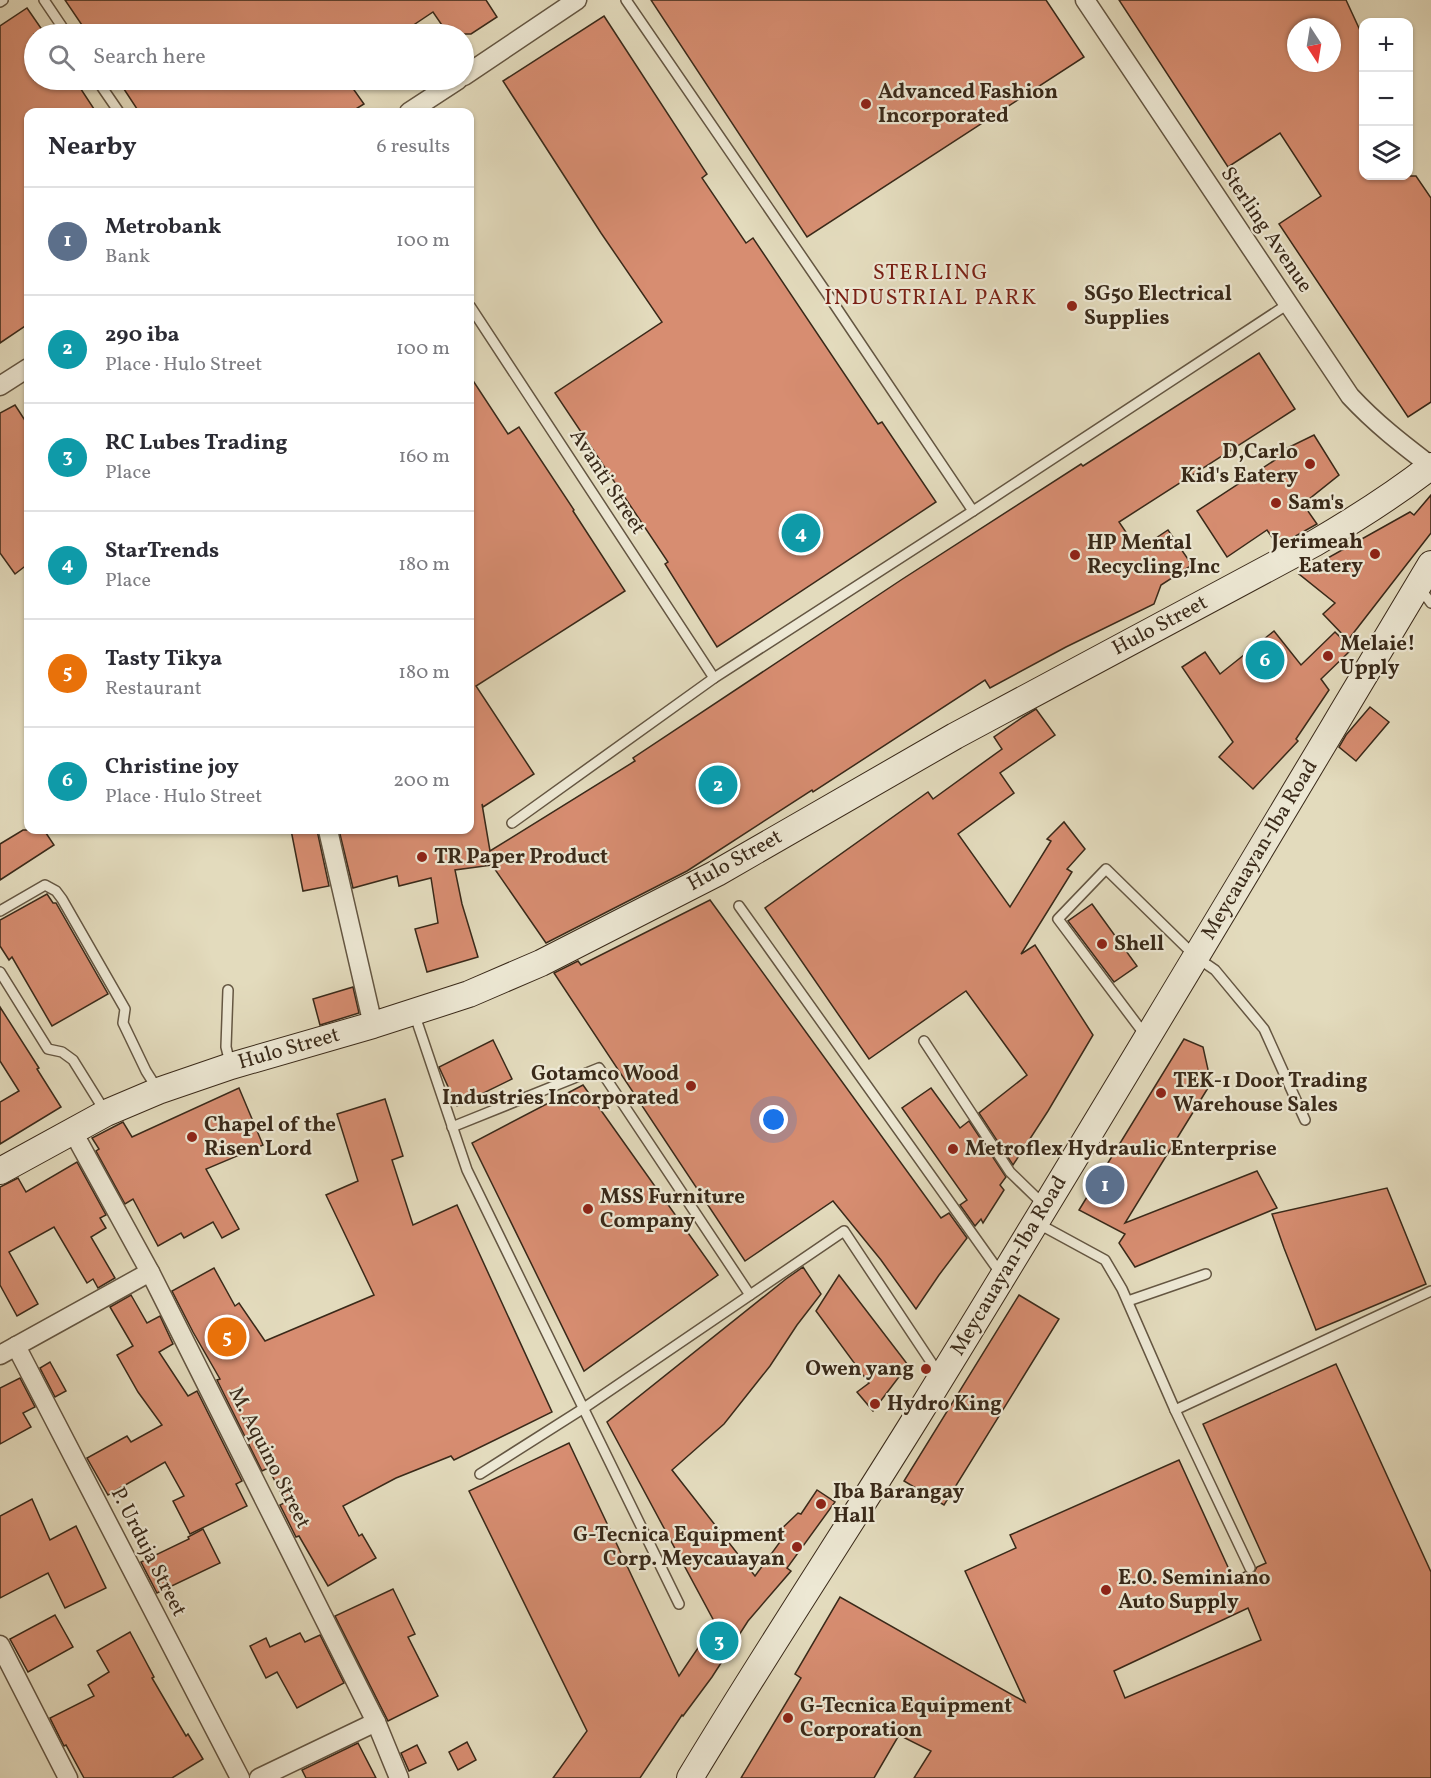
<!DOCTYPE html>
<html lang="en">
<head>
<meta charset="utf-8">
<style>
	body { margin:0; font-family:Vollkorn,serif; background:#f7f7f7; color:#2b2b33 }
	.controls { position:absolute; right:18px; top:18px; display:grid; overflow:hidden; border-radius:12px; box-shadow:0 2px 4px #0004 }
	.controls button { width:54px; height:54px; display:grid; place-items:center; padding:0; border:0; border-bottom:2px solid #e1e1e2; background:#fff; color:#2b2b33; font:30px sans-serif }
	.compass { position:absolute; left:1287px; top:18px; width:54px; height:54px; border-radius:50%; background:#fff; box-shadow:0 2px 4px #0004; rotate:168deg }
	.you { position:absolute; left:774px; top:1120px; width:21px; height:21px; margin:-15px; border:4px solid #fff; border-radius:50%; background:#1a73e8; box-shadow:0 0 0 9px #1a73e833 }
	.badge { display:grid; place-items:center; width:39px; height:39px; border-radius:50%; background:#2563eb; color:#fff; font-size:20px; font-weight:700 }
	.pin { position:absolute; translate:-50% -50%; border:3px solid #fff; box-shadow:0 2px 6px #0006 }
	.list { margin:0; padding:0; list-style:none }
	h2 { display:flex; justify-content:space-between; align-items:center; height:78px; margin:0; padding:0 24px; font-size:26px }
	h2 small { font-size:20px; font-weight:400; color:#7c7c81 }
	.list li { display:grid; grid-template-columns:39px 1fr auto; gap:18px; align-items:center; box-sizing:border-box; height:108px; padding:0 24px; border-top:2px solid #e1e1e2 }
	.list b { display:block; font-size:22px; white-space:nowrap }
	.list p { margin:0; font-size:20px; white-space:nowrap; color:#7c7c81 }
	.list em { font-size:20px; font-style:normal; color:#7c7c81 }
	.icon { flex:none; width:33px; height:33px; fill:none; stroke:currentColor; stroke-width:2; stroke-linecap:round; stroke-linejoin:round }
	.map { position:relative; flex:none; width:1431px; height:1778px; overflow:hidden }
	.search { position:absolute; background:#fff; box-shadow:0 2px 4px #0004; left:24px; top:24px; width:450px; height:66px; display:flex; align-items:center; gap:15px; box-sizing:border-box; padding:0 21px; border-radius:33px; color:#7c7c81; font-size:22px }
	.panel { position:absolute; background:#fff; box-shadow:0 2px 4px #0004; left:24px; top:108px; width:450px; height:726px; border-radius:12px }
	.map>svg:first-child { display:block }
</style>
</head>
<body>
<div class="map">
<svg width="1431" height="1778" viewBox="0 0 1431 1778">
	<rect width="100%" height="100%" fill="#e3dbbd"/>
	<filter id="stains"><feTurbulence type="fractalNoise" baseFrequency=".00333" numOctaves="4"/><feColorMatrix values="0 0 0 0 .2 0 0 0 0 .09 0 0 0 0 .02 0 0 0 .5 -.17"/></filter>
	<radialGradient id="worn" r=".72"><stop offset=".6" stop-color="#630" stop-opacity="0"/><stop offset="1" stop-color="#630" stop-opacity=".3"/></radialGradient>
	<g fill="#d78d71" stroke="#392919" stroke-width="1.5" fill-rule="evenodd">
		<path d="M65,0h421l11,17 -26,17h-23l-15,-22 -33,22h-312z"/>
		<path d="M651,0h395l38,57 -277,180z"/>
		<path d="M1119,0h227l18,39v137h52l15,22v204l-23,15 -129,-193 42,-28 -41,-63 -52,34zM1296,27h36v36h-36z"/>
		<path d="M27,8l18,26h-11v46h41l21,32h-68v212l-28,19v-317z"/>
		<path d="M604,16l103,158 -5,4 44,65 7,-5 125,186 4,-2 54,80 -219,145 -52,-83 3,-2 -113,-169 107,-71 -61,-89 -98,-152z"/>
		<path d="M118,80h229l17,24 -13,8h-212z"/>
		<path d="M1259,353l36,56 -176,113 19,28 30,-20 24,35 -31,20 -7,19 -88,43 -76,41 -5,-8 -172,112 -1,-2 -125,81 -141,72 -54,-78 -37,5 7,34 16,53 -51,15 -12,-43 23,-6 -7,-45 -32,8 -2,-10 -44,12 -14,-58h131v-42h1l-1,-3v-409l38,58 11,-7 55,83 -1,1 52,80 -149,95 58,88 -51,33 -1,-3 8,47 145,-90 -2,-3 268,-178 180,-116 2,2z"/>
		<path d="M15,405l13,20v139l-13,10 -15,-21v-140z"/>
		<path d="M1314,435l25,40 -36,29 14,20 -39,22 -11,-16 -40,27 -30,-46 81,-53 -3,-4z"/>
		<path d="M1431,495v38l-83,107 -25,-26 12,-11 -36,-29 111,-62 4,3z"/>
		<path d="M1274,631l27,34 34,-33 17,17 -31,30 8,11 -33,49 2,2 -45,48 -34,-32 14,-15 -51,-75 23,-15 15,22z"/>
		<path d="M1370,707l19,15 -33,39 -17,-14 7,-12z"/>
		<path d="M1036,709l19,26 -55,38 14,20 -56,41 52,73 41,-66 -4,-2 17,-17 21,27 -18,20 5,3 -51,82 14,-9 58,90 -45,76 -35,54 -34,-52 48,-38 -61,-84 -97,68 -104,-151 163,-116 5,7 69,-50 -8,-12 29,-20z"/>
		<path d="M23,830h21l10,15 -54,35v-36z"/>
		<path d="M291,830h26l12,56 -26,5z"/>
		<path d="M47,894l6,9h3l52,91 -56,32 -40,-69 -3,3 -9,-14v-26z"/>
		<path d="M710,900l231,318 8,-5 18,25 -28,37 -23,34 -35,-49 -48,-59 -88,60 -191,-288 24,-12 3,4z"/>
		<path d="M1092,904l45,62 -23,16 -46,-61z"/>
		<path d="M353,987l6,26 -39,12 -7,-26z"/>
		<path d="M0,1007l39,61 -2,1 24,38 -61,37v-42l19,-11 -19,-30z"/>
		<path d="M1184,1039l19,8 8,36 -86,140 132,-52 20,37 -142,59 -16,-24 6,-9 -46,-24z"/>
		<path d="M493,1040l19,39 -55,27 -18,-39z"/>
		<path d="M583,1085l135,190 -134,96 -112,-228z"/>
		<path d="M239,1088l24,57 -57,24 33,60 -17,9 -9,-16 -29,16 -3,-5 -23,13 -25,-47 -8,5 -29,-53 3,-2 -7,-11 31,-16 9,15z"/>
		<path d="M931,1088l29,40 9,-7 37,56 -6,8 4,5 -21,33 -2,-4 -6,7 -15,-21 7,-5 -65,-92z"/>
		<path d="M385,1099l18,57 -11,4 21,65 44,-20 95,207 -98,48 -3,-4 -55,22 -53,28 16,30 3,-2 14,24 -48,28 -29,-50 -3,1 -16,-32 6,-3 -18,-34 -6,3 -45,-91 3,-1 -27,-47 -21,-41 42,-23 21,38 4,-3 26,38 109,-46 -48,-100 32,-14 -21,-67z"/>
		<path d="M77,1162l29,53 -6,3 6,10 -15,9 24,41 -17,10 -5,-9 -6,4 -33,-56 -45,25 29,52 -21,12 -17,-31v-98l18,-9 8,14z"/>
		<path d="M1387,1188l39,96 -110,46 -32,-82 -12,-34z"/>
		<path d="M803,1267l18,27 -24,31 -27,41 -46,58 -52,46 83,106 25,-34 -7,-5 25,-24 3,1 16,-24 18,12 -48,66 4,3 -43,50 -36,56 -29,39 -1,-1 -42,63h-87l34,-47 -118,-240 100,-48 110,233 36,-53 -108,-201 179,-143z"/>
		<path d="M839,1275l69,90 -35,46 -16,-19 12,-9 -53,-72z"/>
		<path d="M131,1295l16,28 13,-7 13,28 -14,8 29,44 9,-5 45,90 -6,3 11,22 -57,28 -17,-33 11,-5 -19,-34 -57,33 -21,-37 40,-22 4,6 31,-17 -24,-33 -21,-37 16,-9 -23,-39z"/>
		<path d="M1019,1295l40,24 -115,186 -40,-24z"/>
		<path d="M50,1362l16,29 -11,6 -15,-29z"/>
		<path d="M1336,1364l95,208v206h-517l17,-27 -32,-16 -25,43h-133l60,-100 -6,-4 45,-77 185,105 -60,-131 51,-23 -6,-13 169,-75 54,118 12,-6 4,3 4,-1 4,-7 9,-4 -63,-139zM1248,1608l13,32 -136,58 -11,-27z"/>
		<path d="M20,1378l15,29 -12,6 8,14 -31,17v-56z"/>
		<path d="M32,1499l18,41 26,-14 30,62 -41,20 -17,-35 -48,25v-82z"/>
		<path d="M203,1529l17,34 -63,30 -16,-31 48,-23 -1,-2z"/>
		<path d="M393,1589l22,45 -7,3 30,59 -50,25 -53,-105z"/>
		<path d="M55,1615l18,32 -45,25 -18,-33z"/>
		<path d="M130,1632l24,45 -2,1 34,58 2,-2 15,25 -31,19h-88l-18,-33 -2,1 -14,-28 44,-22 -6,-11 21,-13 -12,-21z"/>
		<path d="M300,1633l5,9 15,-7 24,48 -47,25 -20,-36 -11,6 -16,-32 16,-8 4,9z"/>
		<path d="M467,1742l9,18 -18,10 -9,-18z"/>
		<path d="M358,1743l18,35h-70l-4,-8z"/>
		<path d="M417,1745l9,18 -17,8 -8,-18z"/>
	</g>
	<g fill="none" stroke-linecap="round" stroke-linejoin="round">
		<defs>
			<g id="lane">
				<path d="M44,0l23,34"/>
				<path d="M626,0l200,292 147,219"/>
				<path d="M0,2l3,-2"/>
				<path d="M97,80l22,32"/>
				<path d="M470,306l244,372"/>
				<path d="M1420,588l11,15"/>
				<path d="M512,823l202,-145 259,-167 315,-207"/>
				<path d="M739,906l262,368"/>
				<path d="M0,911l45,-26 11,6 6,8 63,110 -2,14 23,48 12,19"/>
				<path d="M0,972l48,77 14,3 11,8 33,53"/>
				<path d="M228,990l-2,57 4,16"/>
				<path d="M414,1013l53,157 212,434"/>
				<path d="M1145,1035l-87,-116 48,-50 90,88 19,13 49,59 41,91"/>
				<path d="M924,1041l86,131 34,33"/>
				<path d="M452,1127l147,-59 151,227"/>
				<path d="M1037,1223l68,37 17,29 53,121 75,158"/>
				<path d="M1128,1301l78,-27"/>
				<path d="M1175,1410l256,-119"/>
				<path d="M480,1474l104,-66 260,-177 95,143"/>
			</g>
			<g id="street">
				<path d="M1085,0l265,396c25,27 52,48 81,70"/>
				<path d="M464,76l113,-76"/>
				<path d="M409,112l49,-32"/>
				<path d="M0,386l28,-18"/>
				<path d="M328,830l45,195"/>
				<path d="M72,1130l78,142 226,450 23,56"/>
				<path d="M16,1346l224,432"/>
				<path d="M0,1355l150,-83"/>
				<path d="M0,1645l68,133"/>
				<path d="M259,1778l117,-56"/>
			</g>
			<g id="secondary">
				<path d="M0,1171l106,-58 52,-22 73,-25 142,-41 96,-31 72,-31 176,-90 238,-137 360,-193c41,-24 79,-48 116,-77"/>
				<path d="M690,1778c74,-123 153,-242 228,-363 174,-282 343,-567 513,-851"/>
			</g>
		</defs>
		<use href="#lane" stroke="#645642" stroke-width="12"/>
		<use href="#street" stroke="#645642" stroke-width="21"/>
		<use href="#secondary" stroke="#392919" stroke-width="28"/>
		<use href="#lane" stroke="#ede8d4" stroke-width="9"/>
		<use href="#street" stroke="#ede8d4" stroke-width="18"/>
		<use href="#secondary" stroke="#ede8d4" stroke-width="26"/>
	</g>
	<g fill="#8f2418" stroke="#ede8d4" stroke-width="2">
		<circle cx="866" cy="104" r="6"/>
		<circle cx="1072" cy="306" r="6"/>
		<circle cx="1310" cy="464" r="6"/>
		<circle cx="1276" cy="503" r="6"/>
		<circle cx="1375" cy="554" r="6"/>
		<circle cx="1075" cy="555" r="6"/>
		<circle cx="1328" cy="656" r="6"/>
		<circle cx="422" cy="857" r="6"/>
		<circle cx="1102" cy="944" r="6"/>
		<circle cx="691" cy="1086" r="6"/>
		<circle cx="1161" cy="1093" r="6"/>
		<circle cx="192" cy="1137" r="6"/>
		<circle cx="953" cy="1149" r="6"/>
		<circle cx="588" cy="1209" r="6"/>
		<circle cx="926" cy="1369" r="6"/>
		<circle cx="875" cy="1404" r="6"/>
		<circle cx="821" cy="1504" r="6"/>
		<circle cx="797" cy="1547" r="6"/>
		<circle cx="1106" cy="1590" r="6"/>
		<circle cx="788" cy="1718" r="6"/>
	</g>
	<g text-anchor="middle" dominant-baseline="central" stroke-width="4.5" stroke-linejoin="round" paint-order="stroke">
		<g font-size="21" font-weight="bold" fill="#392919" stroke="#ede8d4" text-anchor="start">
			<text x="878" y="92">Advanced Fashion<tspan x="878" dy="24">Incorporated</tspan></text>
			<text x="1084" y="294">SG50 Electrical<tspan x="1084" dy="24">Supplies</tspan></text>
			<text x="1298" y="452" text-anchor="end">D,Carlo<tspan x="1298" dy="24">Kid's Eatery</tspan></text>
			<text x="1288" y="503">Sam's</text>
			<text x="1363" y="542" text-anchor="end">Jerimeah<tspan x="1363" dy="24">Eatery</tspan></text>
			<text x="1087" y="543">HP Mental<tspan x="1087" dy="24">Recycling,Inc</tspan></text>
			<text x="1340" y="644">Melaie!<tspan x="1340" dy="24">Upply</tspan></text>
			<text x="434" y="857">TR Paper Product</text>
			<text x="1114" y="944">Shell</text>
			<text x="679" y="1074" text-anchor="end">Gotamco Wood<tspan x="679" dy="24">Industries Incorporated</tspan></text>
			<text x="1173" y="1081">TEK-1 Door Trading<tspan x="1173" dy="24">Warehouse Sales</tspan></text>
			<text x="204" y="1125">Chapel of the<tspan x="204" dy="24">Risen Lord</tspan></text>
			<text x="965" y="1149">Metroflex Hydraulic Enterprise</text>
			<text x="600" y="1197">MSS Furniture<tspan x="600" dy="24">Company</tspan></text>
			<text x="914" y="1369" text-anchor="end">Owen yang</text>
			<text x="887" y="1404">Hydro King</text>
			<text x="833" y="1492">Iba Barangay<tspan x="833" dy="24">Hall</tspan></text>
			<text x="785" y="1535" text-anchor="end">G-Tecnica Equipment<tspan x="785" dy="24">Corp. Meycauayan</tspan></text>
			<text x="1118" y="1578">E.O. Seminiano<tspan x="1118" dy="24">Auto Supply</tspan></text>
			<text x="800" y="1706">G-Tecnica Equipment<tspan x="800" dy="24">Corporation</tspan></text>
		</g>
		<g font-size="21" fill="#392919" stroke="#ede8d4">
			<text transform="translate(1266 230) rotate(56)">Sterling Avenue</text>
			<text transform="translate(607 482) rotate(57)">Avanti Street</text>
			<text transform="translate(1160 626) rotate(-28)">Hulo Street</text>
			<text transform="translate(1260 850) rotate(-59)">Meycauayan-Iba Road</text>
			<text transform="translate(735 861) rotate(-29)">Hulo Street</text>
			<text transform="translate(289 1049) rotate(-16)">Hulo Street</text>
			<text transform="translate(1009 1266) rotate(-59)">Meycauayan-Iba Road</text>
			<text transform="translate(269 1458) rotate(63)">M. Aquino Street</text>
			<text transform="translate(148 1552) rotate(63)">P. Urduja Street</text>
		</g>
		<g font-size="22" letter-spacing="1.5" fill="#7a1f14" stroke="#ede8d4">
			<text x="931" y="273">STERLING<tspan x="931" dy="25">INDUSTRIAL PARK</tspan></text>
		</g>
	</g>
	<rect width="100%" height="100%" filter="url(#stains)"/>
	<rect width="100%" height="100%" fill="url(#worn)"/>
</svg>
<div class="controls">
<button>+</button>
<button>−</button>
<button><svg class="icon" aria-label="layers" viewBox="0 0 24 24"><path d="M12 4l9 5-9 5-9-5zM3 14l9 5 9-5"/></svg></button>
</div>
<svg class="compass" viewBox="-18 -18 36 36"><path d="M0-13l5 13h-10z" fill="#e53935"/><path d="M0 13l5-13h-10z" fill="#7c7c81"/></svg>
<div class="you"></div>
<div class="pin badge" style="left:1105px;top:1185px;background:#5c6f8a">1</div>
<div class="pin badge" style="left:718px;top:785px;background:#0f9aa8">2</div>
<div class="pin badge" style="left:719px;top:1641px;background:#0f9aa8">3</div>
<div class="pin badge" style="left:801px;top:533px;background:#0f9aa8">4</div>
<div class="pin badge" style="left:227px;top:1337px;background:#e8710a">5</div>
<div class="pin badge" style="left:1265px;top:660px;background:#0f9aa8">6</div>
<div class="search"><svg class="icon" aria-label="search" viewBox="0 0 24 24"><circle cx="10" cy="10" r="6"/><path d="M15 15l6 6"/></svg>Search here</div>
<section class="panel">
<h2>Nearby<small>6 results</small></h2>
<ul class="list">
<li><span class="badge" style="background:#5c6f8a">1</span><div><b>Metrobank</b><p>Bank</p></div><em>100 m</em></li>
<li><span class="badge" style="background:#0f9aa8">2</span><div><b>290 iba</b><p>Place · Hulo Street</p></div><em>100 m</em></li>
<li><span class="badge" style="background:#0f9aa8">3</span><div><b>RC Lubes Trading</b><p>Place</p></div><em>160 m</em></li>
<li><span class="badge" style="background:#0f9aa8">4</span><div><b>StarTrends</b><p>Place</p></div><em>180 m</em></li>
<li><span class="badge" style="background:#e8710a">5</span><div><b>Tasty Tikya</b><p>Restaurant</p></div><em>180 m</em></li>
<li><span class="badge" style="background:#0f9aa8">6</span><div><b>Christine joy</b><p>Place · Hulo Street</p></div><em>200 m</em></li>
</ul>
</section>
</div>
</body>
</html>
